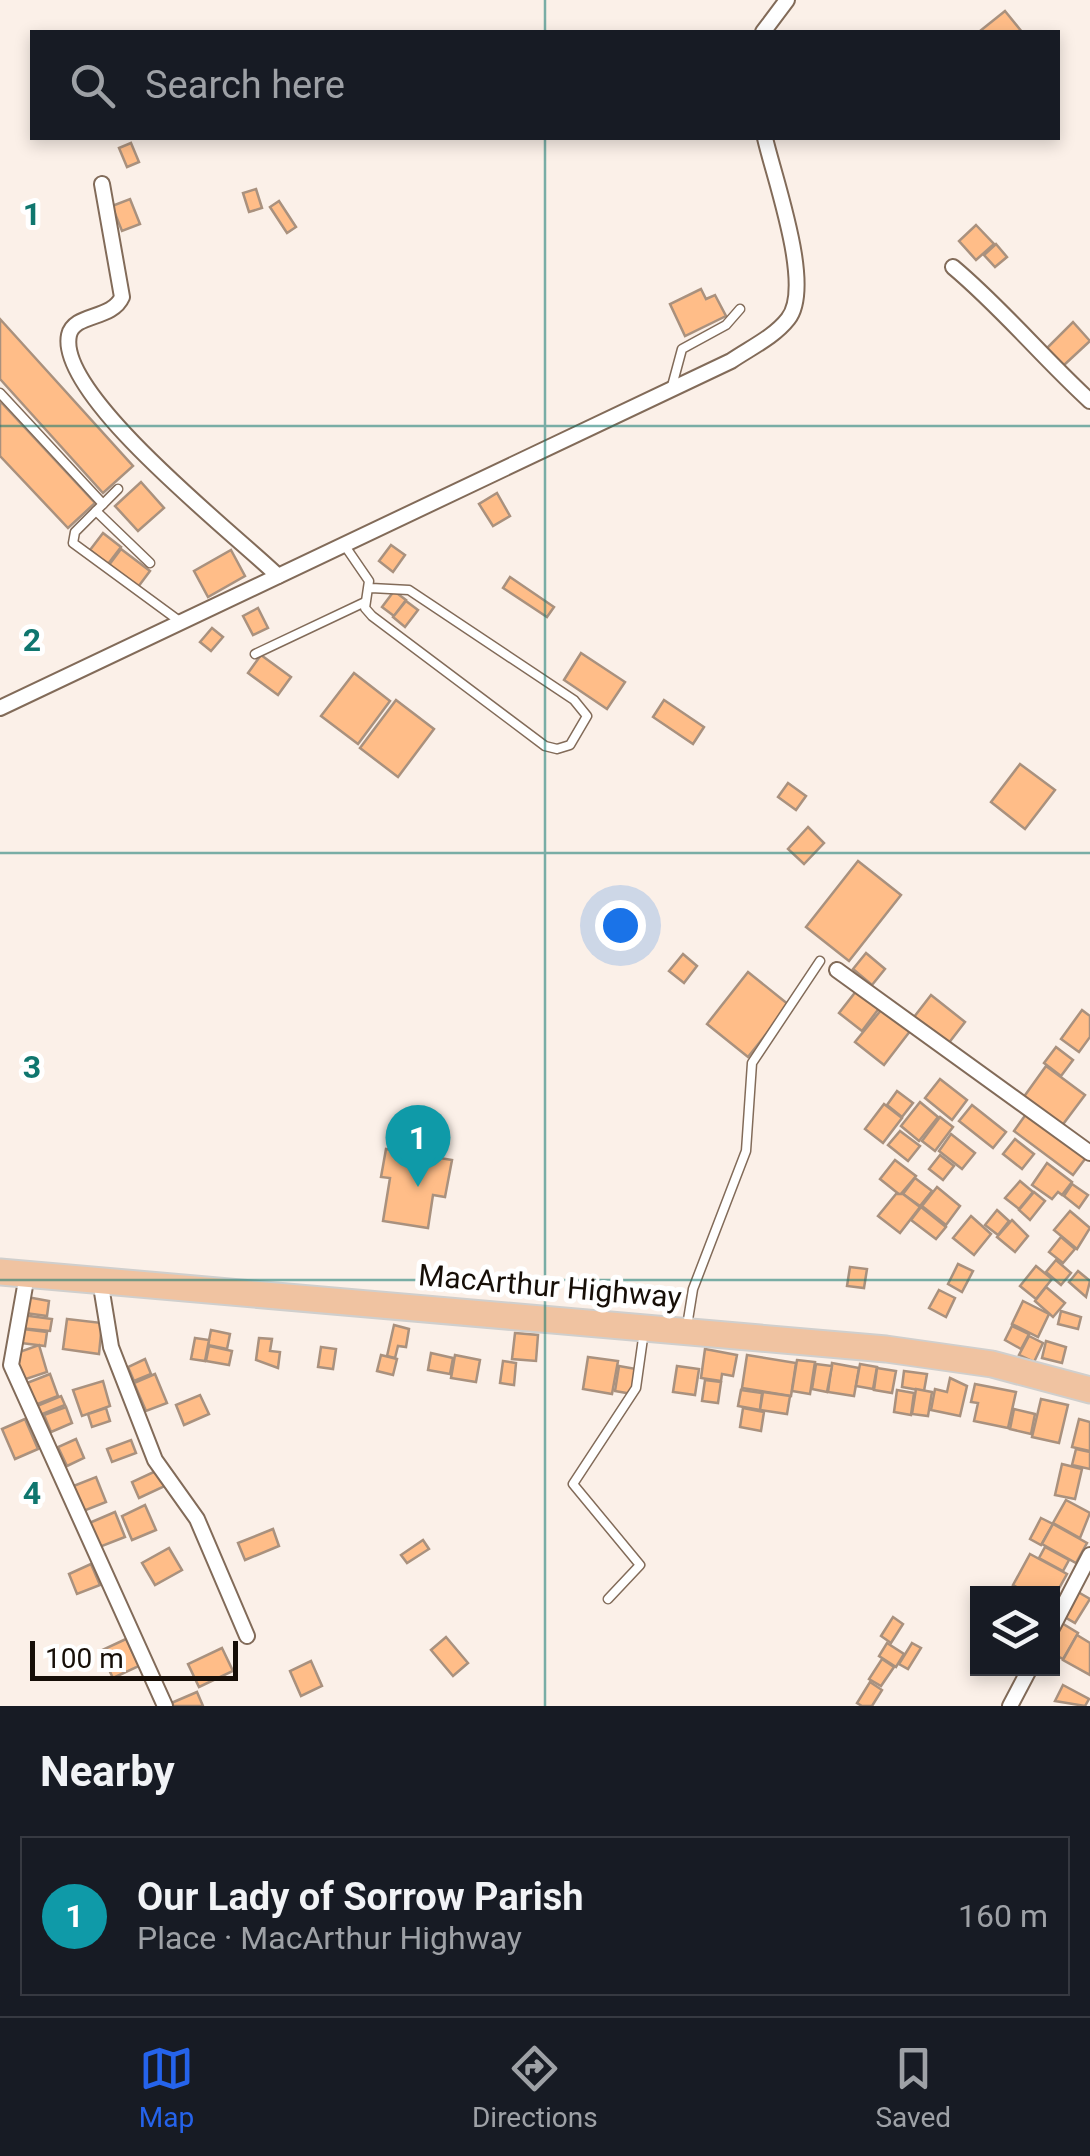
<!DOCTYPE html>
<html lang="en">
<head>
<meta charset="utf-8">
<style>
	body { margin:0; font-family:Roboto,sans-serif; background:#242831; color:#f1f3f6 }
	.controls { position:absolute; right:30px; bottom:30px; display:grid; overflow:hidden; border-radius:0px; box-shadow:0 5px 15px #0003 }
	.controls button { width:90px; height:90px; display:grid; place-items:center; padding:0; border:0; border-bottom:2px solid #363941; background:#171b24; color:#f1f3f6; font:50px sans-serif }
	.scale { position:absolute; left:30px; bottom:25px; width:208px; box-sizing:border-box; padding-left:10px; border:5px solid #160e07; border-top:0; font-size:28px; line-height:35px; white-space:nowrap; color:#160e07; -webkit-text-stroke:8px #fff; paint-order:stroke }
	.you { position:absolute; left:620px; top:925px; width:35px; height:35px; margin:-25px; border:8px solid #fff; border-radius:50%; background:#1a73e8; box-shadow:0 0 0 15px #1a73e833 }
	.badge { display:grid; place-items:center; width:65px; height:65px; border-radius:50%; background:#2563eb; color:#fff; font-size:32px; font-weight:700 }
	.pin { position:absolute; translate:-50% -82px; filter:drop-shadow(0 2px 5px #0008) }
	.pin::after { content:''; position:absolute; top:52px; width:35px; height:30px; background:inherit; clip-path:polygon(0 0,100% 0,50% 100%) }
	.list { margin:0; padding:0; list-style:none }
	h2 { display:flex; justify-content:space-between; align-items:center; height:130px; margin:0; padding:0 40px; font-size:42px }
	h2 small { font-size:32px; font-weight:400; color:#9ea1a6 }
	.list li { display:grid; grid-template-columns:65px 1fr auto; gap:30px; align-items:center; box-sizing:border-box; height:160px; margin:0 20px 20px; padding:0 20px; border:2px solid #363941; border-radius:0px }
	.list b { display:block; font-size:38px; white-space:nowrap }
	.list p { margin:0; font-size:32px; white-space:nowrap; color:#9ea1a6 }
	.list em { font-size:32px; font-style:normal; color:#9ea1a6 }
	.icon { flex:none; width:55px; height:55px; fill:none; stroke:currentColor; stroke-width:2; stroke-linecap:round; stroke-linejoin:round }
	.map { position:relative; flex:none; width:1090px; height:1706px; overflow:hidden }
	.search { position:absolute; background:#171b24; box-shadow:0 5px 15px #0003; left:30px; right:30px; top:30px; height:110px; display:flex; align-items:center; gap:25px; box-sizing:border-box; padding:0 35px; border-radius:0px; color:#9ea1a6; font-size:38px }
	.sheet { height:310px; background:#171b24 }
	nav { display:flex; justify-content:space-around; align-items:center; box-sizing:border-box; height:140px; border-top:2px solid #363941; background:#171b24; font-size:28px; color:#9ea1a6 }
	nav a { display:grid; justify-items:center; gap:5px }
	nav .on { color:#2563eb }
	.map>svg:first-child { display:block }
</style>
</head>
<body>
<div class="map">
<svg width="1090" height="1706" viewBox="0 0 1090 1706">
	<rect width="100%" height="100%" fill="#fbf0e8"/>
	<g fill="#ffbd88" stroke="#a9917e" stroke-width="2.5">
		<path d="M1005,11l17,21h-40l-2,-1z"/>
		<path d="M131,143l8,19 -12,5 -8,-19z"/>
		<path d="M256,189l6,19 -13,4 -6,-19z"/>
		<path d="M130,199l10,25 -18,7 -10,-25z"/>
		<path d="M279,201l17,26 -9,6 -17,-26z"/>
		<path d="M976,225l18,19 -18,16 -17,-19z"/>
		<path d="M996,244l11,13 -12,10 -11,-12z"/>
		<path d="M701,289l5,10 9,-4 11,21 -41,20 -15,-32z"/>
		<path d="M0,319l133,147 -30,27 -103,-114z"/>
		<path d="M1073,322l17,19 -27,25 -17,-17z"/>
		<path d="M0,401l95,102 -27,25 -68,-72z"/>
		<path d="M141,482l23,26 -26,23 -23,-25z"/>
		<path d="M497,493l13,23 -17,10 -14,-22z"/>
		<path d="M103,533l18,14 -13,17 -18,-14z"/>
		<path d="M391,545l14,10 -12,17 -14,-11z"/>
		<path d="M121,549l29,22 -12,16 -29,-22z"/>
		<path d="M231,550l14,26 -37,21 -14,-26z"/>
		<path d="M510,577l44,30 -7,10 -44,-29z"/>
		<path d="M394,591l12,9 -12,16 -12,-9z"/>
		<path d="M406,601l12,9 -13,17 -12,-10z"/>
		<path d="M258,608l10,20 -15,7 -10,-19z"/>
		<path d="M212,628l11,9 -12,14 -11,-9z"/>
		<path d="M581,653l44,29 -18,27 -43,-29z"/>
		<path d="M261,655l30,22 -13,18 -30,-22z"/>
		<path d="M354,673l36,28 -32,43 -37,-28z"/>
		<path d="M396,700l38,29 -36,48 -38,-29z"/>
		<path d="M664,700l40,27 -11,17 -40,-27z"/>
		<path d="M1020,764l35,26 -30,39 -34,-27z"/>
		<path d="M788,783l18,13 -10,14 -18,-13z"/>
		<path d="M808,827l16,16 -20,21 -16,-15z"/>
		<path d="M858,861l43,34 -52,66 -43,-34z"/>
		<path d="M866,953l19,16 -13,16 -19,-16z"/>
		<path d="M683,954l14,12 -13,17 -15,-12z"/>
		<path d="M748,972l41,33 -41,52 -41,-33z"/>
		<path d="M857,990l23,17 -18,24 -23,-18z"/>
		<path d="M931,995l34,27 -17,22 -34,-27z"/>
		<path d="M886,1004l28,22 -30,39 -29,-23z"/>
		<path d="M1082,1010l8,6v21l-11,15 -18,-13z"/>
		<path d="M1056,1047l17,13 -12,16 -17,-13z"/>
		<path d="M1046,1066l39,29 -24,32 -38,-29z"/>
		<path d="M940,1079l27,21 -15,20 -27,-22z"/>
		<path d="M897,1091l16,12 -11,14 -15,-12z"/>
		<path d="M920,1102l18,15 -19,24 -18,-15z"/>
		<path d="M884,1104l18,14 -19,25 -18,-14z"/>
		<path d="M972,1105l34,27 -13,16 -34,-27z"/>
		<path d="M1029,1110l59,45 -15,20 -59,-44z"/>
		<path d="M940,1117l13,10 -18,24 -13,-10z"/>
		<path d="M900,1131l20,15 -12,15 -20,-16z"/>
		<path d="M951,1134l24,19 -13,16 -23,-18z"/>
		<path d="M1015,1139l19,15 -12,15 -19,-15z"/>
		<path d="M386,1149l66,11 -7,37 -12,-2 -5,33 -45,-7 7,-43 -9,-1z"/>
		<path d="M940,1155l14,11 -11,14 -14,-11z"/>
		<path d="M895,1160l21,16 -16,19 -20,-16z"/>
		<path d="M1047,1163l25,19 -10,13 -4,-3 -6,7 -20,-14z"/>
		<path d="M915,1178l17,13 -12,15 -17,-12z"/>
		<path d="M1020,1181l13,11 -14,17 -14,-11z"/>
		<path d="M1072,1184l16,11 -9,13 -15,-12z"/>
		<path d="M937,1187l23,19 -14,19 -24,-19z"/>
		<path d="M1034,1192l11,9 -15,19 -11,-10z"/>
		<path d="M896,1194h7l17,13 -20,26 -22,-17z"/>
		<path d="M921,1207l25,20 -10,12 -25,-19z"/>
		<path d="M997,1210l12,11 -11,14 -13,-10z"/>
		<path d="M1070,1211l20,17 -13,21 -23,-19z"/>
		<path d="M971,1216l20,18 -17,21 -21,-17z"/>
		<path d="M1012,1220l16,16 -13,16 -18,-15z"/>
		<path d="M1061,1237l14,12 -12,14 -14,-11z"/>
		<path d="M1056,1260l15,13 -10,12 -15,-13z"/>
		<path d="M958,1264l15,7 -11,21 -14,-8z"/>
		<path d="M1036,1266l16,13 -16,20 -16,-13z"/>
		<path d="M850,1267l17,2 -3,19 -17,-2z"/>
		<path d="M1078,1271l12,10 -4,16 -17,-15z"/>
		<path d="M1046,1287l19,16 -12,14 -18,-16z"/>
		<path d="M939,1290l16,8 -9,19 -17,-9z"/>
		<path d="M27,1297l22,4 -2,15 -22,-3z"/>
		<path d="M1023,1301l26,13 -11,23 -26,-13z"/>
		<path d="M1061,1311l20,6 -3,12 -20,-5z"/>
		<path d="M22,1315l30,4 -2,12 -30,-3z"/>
		<path d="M67,1319l35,4 -3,31 -36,-5z"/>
		<path d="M394,1325l15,4 -3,18 -8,-1 -3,12 -8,-2z"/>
		<path d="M1012,1326l17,8 -8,15 -16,-9z"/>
		<path d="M23,1329l24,3 -2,14 -24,-3z"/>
		<path d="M211,1330l19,4 -3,15 -19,-4z"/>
		<path d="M515,1333l23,2 -2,26 -24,-2z"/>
		<path d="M1029,1336l14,7 -9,19 -15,-7z"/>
		<path d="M195,1338l14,2 -4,21 -14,-2z"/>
		<path d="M259,1338l13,1 -2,12 10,1 -2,16 -22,-8z"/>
		<path d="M1046,1341l20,6 -4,16 -20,-5z"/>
		<path d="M39,1345l8,27 -27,9 -9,-26z"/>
		<path d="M209,1346l23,5 -3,14 -23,-4z"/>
		<path d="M321,1347l15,2 -3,20 -15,-2z"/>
		<path d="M705,1349l32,6 -4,21 -11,-2 -1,7 -20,-3z"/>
		<path d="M431,1353l22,5 -3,16 -22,-4z"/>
		<path d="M381,1355l16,4 -4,16 -16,-4z"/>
		<path d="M455,1355l25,5 -4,22 -25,-4z"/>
		<path d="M747,1355l49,8 -5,33 -49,-8z"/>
		<path d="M588,1357l30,4 -6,33 -29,-5z"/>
		<path d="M145,1359l6,15 -17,7 -6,-14z"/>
		<path d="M797,1360l18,2 -5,32 -18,-3z"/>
		<path d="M503,1361l13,2 -2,22 -14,-2z"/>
		<path d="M832,1363l27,5 -5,28 -26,-4z"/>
		<path d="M816,1364l16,2 -5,26 -15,-3z"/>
		<path d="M860,1364l17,3 -4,22 -17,-3z"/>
		<path d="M619,1366l17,3 -4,25 -17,-3z"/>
		<path d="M677,1366l22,3 -4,26 -22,-3z"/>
		<path d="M877,1368l19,3 -4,22 -18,-3z"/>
		<path d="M904,1371l23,3 -3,17 -22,-4z"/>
		<path d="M50,1374l8,22 -23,9 -8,-22z"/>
		<path d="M155,1374l12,29 -21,8 -12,-28z"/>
		<path d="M950,1378l17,8 -7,30 -29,-6 4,-21 12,3z"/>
		<path d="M705,1380l16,2 -3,21 -16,-2z"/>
		<path d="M103,1381l7,25 -28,10 -9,-26z"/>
		<path d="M975,1384l41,8 -8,36 -34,-7 4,-18 -7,-1z"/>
		<path d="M916,1389l16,3 -4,24 -16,-2z"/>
		<path d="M741,1390l21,3 -2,17 -22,-4z"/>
		<path d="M897,1390l17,3 -3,22 -17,-3z"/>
		<path d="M763,1392l27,4 -3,18 -27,-4z"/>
		<path d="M200,1395l9,19 -25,11 -8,-20z"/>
		<path d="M61,1396l4,9 -25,10 -3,-9z"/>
		<path d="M1041,1399l27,6 -9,38 -27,-6z"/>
		<path d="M66,1407l6,16 -21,9 -7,-17z"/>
		<path d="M106,1408l4,13 -18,6 -4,-13z"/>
		<path d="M743,1408l21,4 -3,19 -21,-4z"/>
		<path d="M1014,1409l21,5 -4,20 -21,-5z"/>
		<path d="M25,1419l13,30 -23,10 -13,-30z"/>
		<path d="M1079,1419l11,3v29l-18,-4z"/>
		<path d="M76,1439l8,19 -17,8 -9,-19z"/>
		<path d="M131,1440l5,13 -24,9 -5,-13z"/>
		<path d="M1076,1449l14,3v17l-18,-4z"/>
		<path d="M1062,1464l20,5 -7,30 -20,-4z"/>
		<path d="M158,1470l7,16 -26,12 -7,-16z"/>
		<path d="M96,1477l10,25 -25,10 -10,-25z"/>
		<path d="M1066,1500l24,13 -10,25 -27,-15z"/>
		<path d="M145,1505l11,25 -24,10 -10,-24z"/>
		<path d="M115,1512l10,25 -28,11 -10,-24z"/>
		<path d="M1041,1518l12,6 -12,21 -11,-6z"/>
		<path d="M1053,1524l34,19 -11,20 -34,-19z"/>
		<path d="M273,1529l6,17 -34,14 -7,-17z"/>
		<path d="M423,1540l6,9 -22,14 -6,-8z"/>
		<path d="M1045,1547l24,13 -6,11 -24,-13z"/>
		<path d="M169,1548l13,22 -27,15 -13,-22z"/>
		<path d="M1030,1554l37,20 -15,27v-7h-24l-15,-9z"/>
		<path d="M91,1564l9,21 -23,9 -8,-20z"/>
		<path d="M1078,1592l12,7 -15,24 -12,-7z"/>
		<path d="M893,1617l10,7 -12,19 -10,-7z"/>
		<path d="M1060,1622l18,11 -15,26 -11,-6v-19z"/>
		<path d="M1077,1635l13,8v32l-27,-15z"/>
		<path d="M446,1637l22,26 -15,13 -22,-26z"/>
		<path d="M126,1639l13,27 -26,12 -13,-27z"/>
		<path d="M887,1643l17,11 -8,13 -17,-11z"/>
		<path d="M912,1643l9,5 -13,21 -9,-5z"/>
		<path d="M222,1648l11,23 -34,16 -11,-23z"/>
		<path d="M882,1659l12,8 -13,19 -12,-7z"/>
		<path d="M311,1661l11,25 -21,10 -11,-25z"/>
		<path d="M870,1682l12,8 -10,16h-10l-5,-3z"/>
		<path d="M1063,1685l26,14 -4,7 -30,-5z"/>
		<path d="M197,1692l6,14h-33l-1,-2z"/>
	</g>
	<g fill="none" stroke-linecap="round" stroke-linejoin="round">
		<defs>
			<g id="lane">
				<path d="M672,386l10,-37 44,-24 14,-16"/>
				<path d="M0,393l103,111"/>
				<path d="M118,489l-43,43 -2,11 105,77"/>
				<path d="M96,511l54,52"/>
				<path d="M345,546l24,35 -4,27 7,8 173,130 12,3 13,-4 17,-29 -13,-16 -165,-110 -38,-2"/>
				<path d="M255,654l110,-52"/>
				<path d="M687,1326l6,-37 53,-138 6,-88 68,-102"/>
				<path d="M608,1599l32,-34 -67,-81 63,-96 8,-57"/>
			</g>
			<g id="street">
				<path d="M763,32l24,-32"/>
				<path d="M102,184l20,113c-10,23 -48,16 -53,38 -13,60 167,200 209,241"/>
				<path d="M953,267c50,42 89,90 137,134"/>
				<path d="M0,708l731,-347c19,-13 43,-24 57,-42 26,-32 -14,-141 -23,-181"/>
				<path d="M837,970l253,183"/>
				<path d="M27,1275l-16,90 154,341"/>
				<path d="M100,1280l11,67 44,113 42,59 50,117"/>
				<path d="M1052,1628l38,-73"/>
				<path d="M1010,1706l20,-38"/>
			</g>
			<path id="highway" d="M0,1272l886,77 106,15 98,26"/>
		</defs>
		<use href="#lane" stroke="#826b59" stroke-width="11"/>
		<use href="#street" stroke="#826b59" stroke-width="18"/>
		<use href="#highway" stroke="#d0cfcd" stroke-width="29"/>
		<use href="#lane" stroke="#fff" stroke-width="8"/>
		<use href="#street" stroke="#fff" stroke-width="14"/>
		<use href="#highway" stroke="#f0c3a1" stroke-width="25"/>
	</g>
	<path fill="none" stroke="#0f766e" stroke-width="2.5" stroke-opacity="0.55" d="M545,0v32M545,138v1568M0,426h1090M0,853h1090M0,1280h1090"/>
	<g text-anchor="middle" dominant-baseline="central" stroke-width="10" stroke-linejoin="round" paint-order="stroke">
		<g font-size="30" fill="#160e07" stroke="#fff">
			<text transform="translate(550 1286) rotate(5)">MacArthur Highway</text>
		</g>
	</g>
	<g font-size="32" text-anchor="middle" font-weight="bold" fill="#0f766e" stroke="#fff" stroke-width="10" stroke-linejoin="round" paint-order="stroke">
		<text x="32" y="225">1</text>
		<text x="32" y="651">2</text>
		<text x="32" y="1078">3</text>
		<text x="32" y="1504">4</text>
	</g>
</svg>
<div class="controls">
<button><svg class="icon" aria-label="layers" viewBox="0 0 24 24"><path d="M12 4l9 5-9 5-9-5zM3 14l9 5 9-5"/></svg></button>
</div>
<div class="scale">100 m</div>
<div class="you"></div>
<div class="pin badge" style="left:418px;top:1187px;background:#0f9aa8">1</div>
<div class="search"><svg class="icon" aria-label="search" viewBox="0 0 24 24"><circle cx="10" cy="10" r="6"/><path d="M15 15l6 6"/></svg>Search here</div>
</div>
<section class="sheet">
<h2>Nearby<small></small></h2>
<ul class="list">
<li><span class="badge" style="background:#0f9aa8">1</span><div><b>Our Lady of Sorrow Parish</b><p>Place · MacArthur Highway</p></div><em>160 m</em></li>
</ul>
</section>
<nav>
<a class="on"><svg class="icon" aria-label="map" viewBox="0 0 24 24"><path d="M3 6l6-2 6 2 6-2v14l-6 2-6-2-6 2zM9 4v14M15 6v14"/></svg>Map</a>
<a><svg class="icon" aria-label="directions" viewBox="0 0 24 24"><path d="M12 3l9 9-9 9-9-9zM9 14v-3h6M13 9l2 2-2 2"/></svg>Directions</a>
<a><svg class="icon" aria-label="saved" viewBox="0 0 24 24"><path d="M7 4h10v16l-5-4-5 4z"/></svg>Saved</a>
</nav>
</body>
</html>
